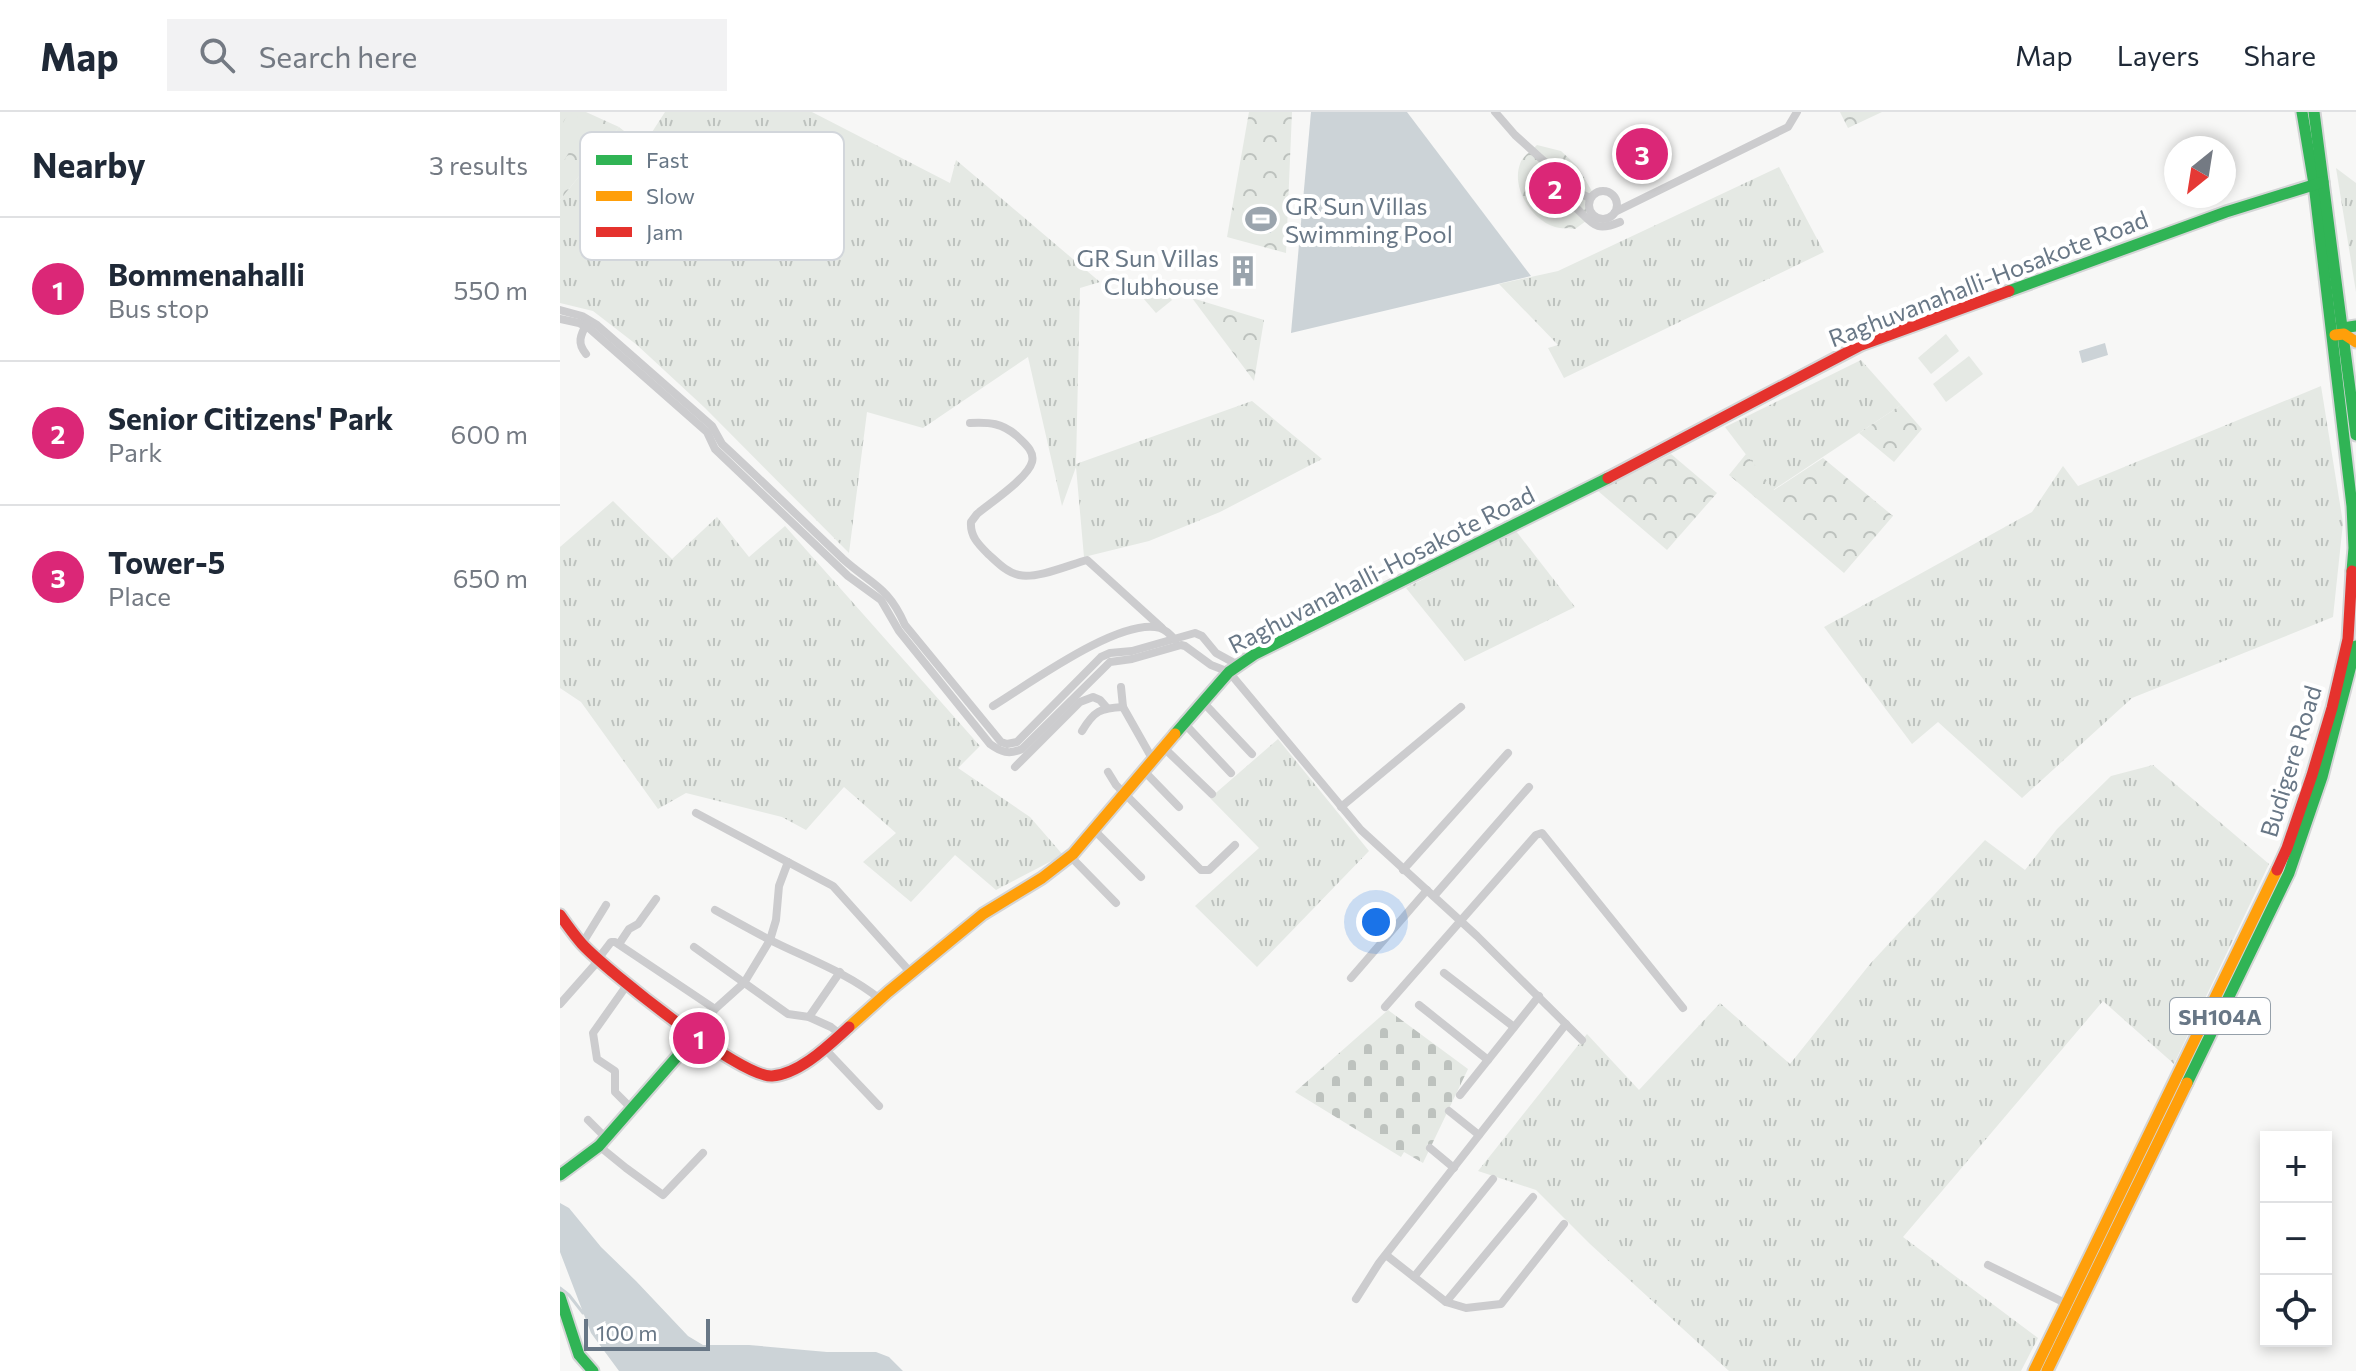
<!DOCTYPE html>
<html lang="en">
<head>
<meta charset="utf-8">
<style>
	body { margin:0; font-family:Commissioner,sans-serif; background:#f2f2f3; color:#1f2937 }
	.controls { position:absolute; right:24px; bottom:24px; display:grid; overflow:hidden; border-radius:0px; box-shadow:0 4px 12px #0003 }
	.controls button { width:72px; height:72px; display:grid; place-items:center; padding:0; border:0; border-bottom:2px solid #e0e1e3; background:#fff; color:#1f2937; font:40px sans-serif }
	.compass { position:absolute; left:1604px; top:24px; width:72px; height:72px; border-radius:50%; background:#fff; box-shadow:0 4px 12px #0003; rotate:210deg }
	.scale { position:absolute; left:24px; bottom:20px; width:126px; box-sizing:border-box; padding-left:8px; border:4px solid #687786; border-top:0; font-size:22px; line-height:28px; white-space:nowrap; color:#687786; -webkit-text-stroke:6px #fff; paint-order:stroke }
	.you { position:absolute; left:816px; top:810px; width:28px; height:28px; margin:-20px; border:6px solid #fff; border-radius:50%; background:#1a73e8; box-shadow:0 0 0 12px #1a73e833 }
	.badge { display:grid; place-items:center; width:52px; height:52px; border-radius:50%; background:#db2777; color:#fff; font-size:26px; font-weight:700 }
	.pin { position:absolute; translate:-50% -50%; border:4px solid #fff; box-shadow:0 2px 8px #0006 }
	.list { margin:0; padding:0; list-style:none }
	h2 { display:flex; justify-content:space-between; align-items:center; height:104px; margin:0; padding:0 32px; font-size:34px }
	h2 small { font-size:26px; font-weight:400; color:#747a83 }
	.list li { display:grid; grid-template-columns:52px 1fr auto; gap:24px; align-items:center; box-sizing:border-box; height:144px; padding:0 32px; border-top:2px solid #e0e1e3 }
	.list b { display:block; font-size:30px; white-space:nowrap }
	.list p { margin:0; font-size:26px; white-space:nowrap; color:#747a83 }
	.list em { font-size:26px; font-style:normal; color:#747a83 }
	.icon { flex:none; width:44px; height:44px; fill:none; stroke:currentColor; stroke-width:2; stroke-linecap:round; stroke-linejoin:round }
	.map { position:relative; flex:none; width:1796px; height:1259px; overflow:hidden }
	header { display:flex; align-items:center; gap:48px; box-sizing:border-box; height:112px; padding:0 40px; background:#fff; border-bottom:2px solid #e0e1e3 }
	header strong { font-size:38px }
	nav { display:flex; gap:44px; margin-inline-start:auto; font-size:28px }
	.search { width:560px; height:72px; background:#f2f2f3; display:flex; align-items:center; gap:20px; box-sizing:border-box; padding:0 28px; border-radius:0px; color:#747a83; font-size:30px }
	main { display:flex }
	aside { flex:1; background:#fff }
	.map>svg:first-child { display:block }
</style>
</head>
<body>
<header>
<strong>Map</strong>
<div class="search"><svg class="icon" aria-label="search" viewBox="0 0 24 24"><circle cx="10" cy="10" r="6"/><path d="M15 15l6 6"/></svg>Search here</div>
<nav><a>Map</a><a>Layers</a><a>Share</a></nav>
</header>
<main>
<aside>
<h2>Nearby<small>3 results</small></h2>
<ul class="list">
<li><span class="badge">1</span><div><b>Bommenahalli</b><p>Bus stop</p></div><em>550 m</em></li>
<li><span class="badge">2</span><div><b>Senior Citizens' Park</b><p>Park</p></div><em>600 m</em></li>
<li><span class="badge">3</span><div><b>Tower-5</b><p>Place</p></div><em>650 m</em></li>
</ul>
</aside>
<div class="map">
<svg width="1796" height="1259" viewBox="0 0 1796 1259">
	<defs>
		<pattern id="grass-tufts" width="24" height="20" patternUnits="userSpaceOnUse" patternTransform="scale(2)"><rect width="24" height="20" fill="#e5e9e4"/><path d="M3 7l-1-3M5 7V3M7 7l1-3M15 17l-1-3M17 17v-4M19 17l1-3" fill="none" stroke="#bdc2be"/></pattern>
		<pattern id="cemetery-stones" width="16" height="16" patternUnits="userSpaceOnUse" patternTransform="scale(2)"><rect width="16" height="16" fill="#e5e9e4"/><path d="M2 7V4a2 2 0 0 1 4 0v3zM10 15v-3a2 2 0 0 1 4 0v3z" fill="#bdc2be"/></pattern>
		<pattern id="park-crowns" width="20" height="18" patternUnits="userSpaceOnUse" patternTransform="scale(2)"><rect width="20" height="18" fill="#e5e9e4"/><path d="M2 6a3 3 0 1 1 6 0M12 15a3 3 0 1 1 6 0" fill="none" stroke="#bdc2be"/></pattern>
	</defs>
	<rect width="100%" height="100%" fill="#f7f7f6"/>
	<g fill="url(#grass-tufts)">
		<path d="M105,0h147l138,71 6,-23 144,122 -20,6 -4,176 176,-63 70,58 -102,53 -71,29 -65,16 -8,-90 -14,39 -34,-149 -105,71 -56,-16 -18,141 -144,-145 -68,-63 -44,-34 -33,-8v-103l59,-73 24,19z"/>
		<path d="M1219,55l45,85 -260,126 -16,-30 10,-3 -59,-61 59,-13z"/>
		<path d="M1776,56l20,15v109z"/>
		<path d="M1301,248l40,45 -128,85 -48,-63z"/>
		<path d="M1761,274l22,137 -10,94 -201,81 -110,100 -84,-76 -26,22 -88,-117 208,-115 31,-46 15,20z"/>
		<path d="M53,389l59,58 45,-42 32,40 36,-31 195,220 -22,22 72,49 33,38 -67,35 -41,-35 -44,47 -48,-40 33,-29 -52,-46 -38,43 -24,-13 -96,-24 -28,16 -77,-107 -21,-14v-141z"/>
		<path d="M956,419l59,76 -110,54 -59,-73z"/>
		<path d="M718,627l91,112 -112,116 -62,-61 64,-58 -49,-50z"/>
		<path d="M1593,653l116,99 -95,200 -71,-63 -200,236 135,101 -17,33h-292l-139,-127 -54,-54 -58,-19 109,-137 52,56 81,-87 70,61 80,-100 115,-124 40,30 32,-41 54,-53z"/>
	</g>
	<path fill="url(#cemetery-stones)" d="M828,898l80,59 -45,94 -19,-11 -3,5 -106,-65z"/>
	<g fill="url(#park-crowns)">
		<path d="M0,0h26l33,15 -59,73z"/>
		<path d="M689,0h43l-6,141 -59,-16z"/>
		<path d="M1280,0h42l-34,16z"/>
		<path d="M977,33l24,6 17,16 15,26v23l-18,13c-6,-1 -14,0 -20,-2 -23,-7 -44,-39 -35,-63 2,-7 11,-13 17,-19z"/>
		<path d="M632,186l72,22 -10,61z"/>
		<path d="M1341,293l21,24 -28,33 -35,-29z"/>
		<path d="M1111,342l46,39 -50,57 -69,-59z"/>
		<path d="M1186,342l28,36 49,-32 70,58 -49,57 -115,-98z"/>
	</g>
	<g fill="#e5e9e4">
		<path d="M9,0l17,10 -22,39 -4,-3v-30z"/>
		<path d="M675,92l21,5 -7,33 -20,-5z"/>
		<path d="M571,172l36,9 5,7 -16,13z"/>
		<path d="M1386,222l13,17 -28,23 -13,-16z"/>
		<path d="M1409,244l14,18 -37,28 -13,-18z"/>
	</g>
	<g fill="#ccd3d7">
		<path d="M751,0h96l124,164 -240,57z"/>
		<path d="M698,98l10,2 -2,13 6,2 -1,6 -18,-3z"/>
		<path d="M1545,231l3,12 -26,8 -3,-12z"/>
		<path d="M0,1091l9,5 32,39 35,34 52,55 15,9h46l78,7h49l13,5 14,14h-284l-28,-38 -31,-81z"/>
	</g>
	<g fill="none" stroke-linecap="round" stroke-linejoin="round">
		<path stroke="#ccd3d7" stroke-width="3" d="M0,1176l9,7 14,18"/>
		<defs>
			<g id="fast">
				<path d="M1742,0l12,72 38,322 2,42 -2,23"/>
				<path d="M1754,0l42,323"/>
				<path d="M1449,179l217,-79 97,-30"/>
				<path d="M1783,216l13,-2"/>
				<path d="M615,622l54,-62 26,-18 353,-176"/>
				<path d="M1627,971l102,-210 33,-96 34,-131"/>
				<path d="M0,1063l39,-29 97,-111"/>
				<path d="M0,1185l19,58 14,16"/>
			</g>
			<g id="slow">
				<path d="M1775,223l9,-1 12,8"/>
				<path d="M289,915l39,-35 95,-78 59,-36 31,-24 102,-120"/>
				<path d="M1474,1259l243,-501"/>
				<path d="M1487,1259l140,-288"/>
			</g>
			<g id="jam">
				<path d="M1048,366l253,-133 148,-54"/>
				<path d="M1717,758l10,-22 25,-73 20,-67 16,-69 4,-68"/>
				<path d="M0,803c7,10 14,20 22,29 25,27 159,134 190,132 28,-2 57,-31 77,-49"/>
			</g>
		</defs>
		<use href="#fast" stroke="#d4d5d6" stroke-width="15"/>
		<use href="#slow" stroke="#d4d5d6" stroke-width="15"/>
		<use href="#jam" stroke="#d4d5d6" stroke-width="15"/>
		<g stroke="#ccccce" stroke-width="8">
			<path d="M935,0l20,23 64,58 11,5"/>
			<circle cx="1043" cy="93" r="14"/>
			<path d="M1019,81l-5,7v6c19,17 20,27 46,16"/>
			<path d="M1055,100l173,-85 9,-15"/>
			<path d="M0,198l22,6 15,9 115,101 10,18c41,38 81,77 121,115 29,26 45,27 62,66l96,117 6,2 10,-2 84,-85 9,-4 22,-2 63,-18 7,3 14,17 22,12"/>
			<path d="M0,207l19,4 11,6 117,103 8,17 133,127 33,24 18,31 91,113c11,8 19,11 32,5l88,-87 22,-3 49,-14 4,1 26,19 18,7 132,158 116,106 105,104"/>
			<path d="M26,242c-9,-11 -6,-18 1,-31"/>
			<path d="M410,311c20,-1 32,0 47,13 7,7 18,15 15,26 -4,16 -42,41 -55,52l-6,8c-1,14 7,22 17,32 9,8 19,19 31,21 18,4 50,-10 68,-15l75,68"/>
			<path d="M561,575l2,20 30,53"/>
			<path d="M642,589l50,53"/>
			<path d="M433,594c36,-22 127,-89 167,-78 6,2 11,7 15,12"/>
			<path d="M623,610l48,51"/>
			<path d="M522,619c12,-20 18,-23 41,-24"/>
			<path d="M603,635l49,47"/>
			<path d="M455,655l65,-65 13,-5 7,3 7,8"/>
			<path d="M584,659l35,36"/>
			<path d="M548,660l8,13 85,85h8l26,-25"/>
			<path d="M781,695l120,-100"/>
			<path d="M136,701l137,73 78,87"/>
			<path d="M534,718l47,47"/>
			<path d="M510,744l46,47"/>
			<path d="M843,758l105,-117"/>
			<path d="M874,784l95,-109"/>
			<path d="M155,798c18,10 36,20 55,30 38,19 76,32 110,59"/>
			<path d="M22,832l24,-39"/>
			<path d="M59,832l10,-15 9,-5 18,-25"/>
			<path d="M134,835l94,67 21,3 22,10 10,8"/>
			<path d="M38,847l13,-17h4l100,67"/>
			<path d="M884,861l70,54"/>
			<path d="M791,866l76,-88"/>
			<path d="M67,873l-34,48 4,26 18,12v21l17,17"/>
			<path d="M0,892l39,-44"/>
			<path d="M859,893l69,55"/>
			<path d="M825,895l151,-172 6,-2 141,175"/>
			<path d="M249,905l31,-45"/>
			<path d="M136,923l19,-26 29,-26 26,-43 6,-20 3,-34 9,-24"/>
			<path d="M265,937l54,57"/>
			<path d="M900,983l79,-99"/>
			<path d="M889,999l30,24"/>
			<path d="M28,1008l18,18"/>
			<path d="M39,1034l27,22 37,27 40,-42"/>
			<path d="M870,1036l24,20"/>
			<path d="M826,1143l60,47 20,6 35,-4 63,-80"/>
			<path d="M1428,1153l79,39"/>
			<path d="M854,1165l79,-98"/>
			<path d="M796,1187l23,-36 187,-239"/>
			<path d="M886,1190l87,-105"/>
		</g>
		<use href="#fast" stroke="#30b455" stroke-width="11"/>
		<use href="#slow" stroke="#ff9f0a" stroke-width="11"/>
		<use href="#jam" stroke="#e5322d" stroke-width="11"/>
	</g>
	<defs>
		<symbol id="stadium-bare" viewBox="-9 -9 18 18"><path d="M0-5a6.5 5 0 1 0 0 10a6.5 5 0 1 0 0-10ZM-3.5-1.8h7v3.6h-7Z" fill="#9aa4ad" stroke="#fff" stroke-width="2.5" paint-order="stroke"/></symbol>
		<symbol id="building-bare" viewBox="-9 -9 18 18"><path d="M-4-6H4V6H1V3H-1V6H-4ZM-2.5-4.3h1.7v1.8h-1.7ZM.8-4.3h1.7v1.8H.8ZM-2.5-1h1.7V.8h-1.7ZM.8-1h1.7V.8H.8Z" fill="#9aa4ad" stroke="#fff" stroke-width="2.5" paint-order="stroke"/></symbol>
	</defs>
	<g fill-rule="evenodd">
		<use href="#stadium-bare" x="679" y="85" width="44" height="44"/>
		<use href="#building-bare" x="661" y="137" width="44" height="44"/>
	</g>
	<g text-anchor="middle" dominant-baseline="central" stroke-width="8" stroke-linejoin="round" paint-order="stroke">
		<rect fill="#fff" stroke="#95a0aa" stroke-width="2" x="1610" y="886" width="100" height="36" rx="6"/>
		<g font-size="22" font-weight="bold" fill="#687786">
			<text x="1660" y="904">SH104A</text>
		</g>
		<g font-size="24" fill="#687786" stroke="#fff" text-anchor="start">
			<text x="725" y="93">GR Sun Villas<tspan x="725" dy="28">Swimming Pool</tspan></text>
			<text x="659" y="145" text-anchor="end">GR Sun Villas<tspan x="659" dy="28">Clubhouse</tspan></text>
		</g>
		<g font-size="24" fill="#687786" stroke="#fff">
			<text transform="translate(1428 166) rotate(-21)">Raghuvanahalli-Hosakote Road</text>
			<text transform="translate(821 457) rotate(-27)">Raghuvanahalli-Hosakote Road</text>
			<text transform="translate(1730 649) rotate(-73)">Budigere Road</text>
		</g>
	</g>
	<rect x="20" y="20" width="264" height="128" rx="12" fill="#fff" stroke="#d2d6db" stroke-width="2"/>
	<rect x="36" y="43" width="36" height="10" fill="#30b455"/>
	<rect x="36" y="79" width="36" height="10" fill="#ff9f0a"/>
	<rect x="36" y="115" width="36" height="10" fill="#e5322d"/>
	<g font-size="22" fill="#687786">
		<text x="86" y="56">Fast</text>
		<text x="86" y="92">Slow</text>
		<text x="86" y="128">Jam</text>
	</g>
</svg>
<div class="controls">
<button>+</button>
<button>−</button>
<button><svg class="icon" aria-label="locate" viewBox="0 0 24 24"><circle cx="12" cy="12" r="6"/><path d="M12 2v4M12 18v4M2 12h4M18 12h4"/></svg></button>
</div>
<svg class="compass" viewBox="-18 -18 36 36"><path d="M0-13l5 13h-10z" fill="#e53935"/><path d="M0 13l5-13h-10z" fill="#747a83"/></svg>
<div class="scale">100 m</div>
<div class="you"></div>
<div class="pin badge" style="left:139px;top:926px">1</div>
<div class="pin badge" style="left:995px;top:76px">2</div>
<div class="pin badge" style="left:1082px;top:42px">3</div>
</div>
</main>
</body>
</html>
